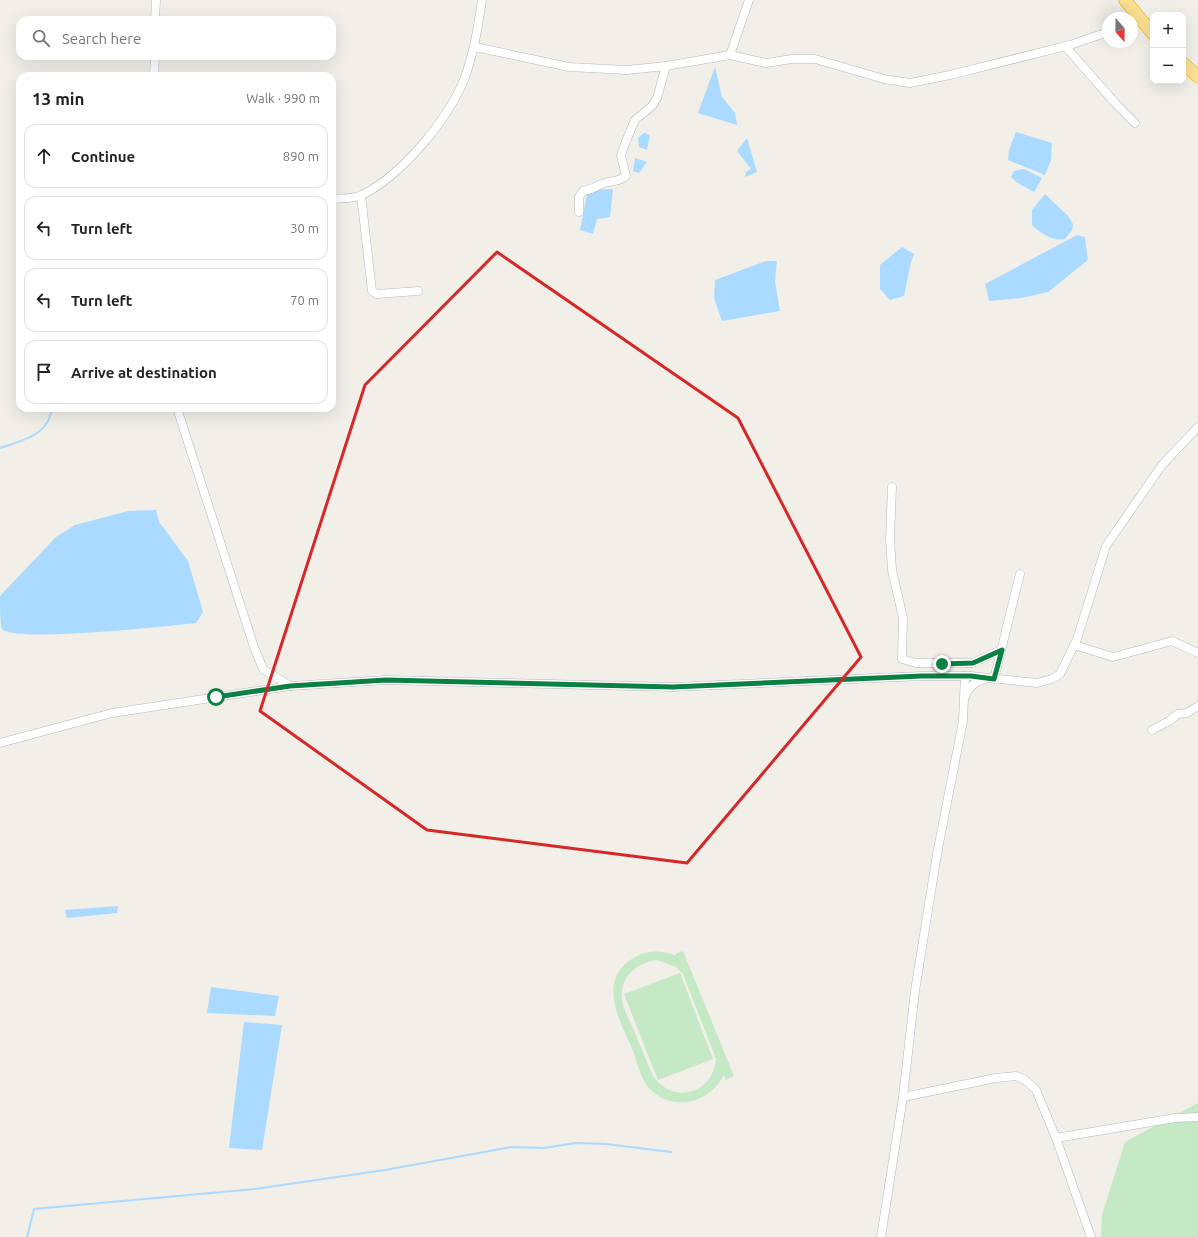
<!DOCTYPE html>
<html lang="en">
<head>
<meta charset="utf-8">
<style>
	body { margin:0; font-family:Ubuntu,sans-serif; background:#f2f2f2; color:#222 }
	.controls { position:absolute; right:12px; top:12px; display:grid; overflow:hidden; border-radius:8px; box-shadow:0 4px 16px #0002 }
	.controls button { width:36px; height:36px; display:grid; place-items:center; padding:0; border:0; border-bottom:1px solid #e0e0e0; background:#fff; color:#222; font:20px sans-serif }
	.compass { position:absolute; left:1102px; top:12px; width:36px; height:36px; border-radius:50%; background:#fff; box-shadow:0 4px 16px #0002; rotate:160deg }
	.stop { position:absolute; width:12px; height:12px; margin:-9px; border:3px solid #0b8043; border-radius:50%; background:#fff }
	.stop.end { background:#0b8043; border-color:#fff; box-shadow:0 1px 4px #0008 }
	.list { margin:0; padding:0; list-style:none }
	h2 { display:flex; justify-content:space-between; align-items:center; height:52px; margin:0; padding:0 16px; font-size:17px }
	h2 small { font-size:13px; font-weight:400; color:#767676 }
	.list li { display:grid; grid-template-columns:26px 1fr auto; gap:12px; align-items:center; box-sizing:border-box; height:64px; margin:0 8px 8px; padding:0 8px; border:1px solid #e0e0e0; border-radius:12px }
	.list b { display:block; font-size:15px; white-space:nowrap }
	.list em { font-size:13px; font-style:normal; color:#767676 }
	.icon { flex:none; width:22px; height:22px; fill:none; stroke:currentColor; stroke-width:2; stroke-linecap:round; stroke-linejoin:round }
	.map { position:relative; flex:none; width:1198px; height:1237px; overflow:hidden }
	.search { position:absolute; background:#fff; box-shadow:0 4px 16px #0002; left:16px; top:16px; width:320px; height:44px; display:flex; align-items:center; gap:10px; box-sizing:border-box; padding:0 14px; border-radius:12px; color:#767676; font-size:15px }
	.panel { position:absolute; background:#fff; box-shadow:0 4px 16px #0002; left:16px; top:72px; width:320px; height:340px; border-radius:12px }
	.map>svg:first-child { display:block }
</style>
</head>
<body>
<div class="map">
<svg width="1198" height="1237" viewBox="0 0 1198 1237">
	<rect width="100%" height="100%" fill="#f1efe8"/>
	<g fill="#c5e8c5" fill-rule="evenodd">
		<path d="M683,951l51,125 -8,4 -2,-5c-15,29 -53,38 -76,12 -7,-8 -11,-25 -15,-36 -13,-31 -38,-71 2,-94 12,-7 28,-7 41,-1l-1,-2zM657,960l19,7 7,7 33,85c-3,35 -43,46 -63,17 -6,-14 -12,-28 -18,-43 -4,-9 -9,-19 -12,-28 -6,-25 11,-42 34,-45z"/>
		<path d="M680,973l33,86 -55,21 -34,-86z"/>
		<path d="M1198,1103v134h-97l1,-22 23,-73z"/>
	</g>
	<g fill="#aadaff">
		<path d="M715,67l7,30 13,16 2,12 -39,-12z"/>
		<path d="M1016,132l36,11 -1,17 -6,15 -37,-15 1,-10z"/>
		<path d="M644,133l6,2 -3,15 -8,-3 -1,-9z"/>
		<path d="M747,138l10,34 -12,5 1,-5 5,-3 -14,-18z"/>
		<path d="M635,158l12,4 -8,11 -6,-2z"/>
		<path d="M1024,169l18,9 -8,14 -18,-10 -5,-5 3,-6z"/>
		<path d="M613,189l-3,28 -13,2 -4,15 -13,-4 8,-40z"/>
		<path d="M1045,194l23,22 5,8 -1,6 -7,9c-11,3 -25,-6 -33,-14v-15z"/>
		<path d="M1077,235l8,2 3,23 -40,32 -26,6 -33,3 -4,-17z"/>
		<path d="M902,247l12,7 -3,8 -7,34 -14,4 -10,-11v-24z"/>
		<path d="M766,261h11l-2,20 5,30 -58,10 -8,-23 1,-18z"/>
		<path d="M156,510l3,12 29,39 15,51 -7,11c-27,3 -180,20 -194,6 -2,-6 -2,-25 -2,-33l56,-59 19,-12 53,-14z"/>
		<path d="M118,906l-1,7 -50,5 -2,-8z"/>
		<path d="M211,987l68,9 -4,20 -68,-3z"/>
		<path d="M244,1022l38,3 -20,125 -33,-2z"/>
	</g>
	<g fill="none" stroke-linecap="round" stroke-linejoin="round">
		<g stroke="#aadaff" stroke-width="2">
			<path d="M0,448c22,-7 49,-13 52,-40"/>
			<path d="M27,1237l7,-28 221,-20 130,-19 126,-23 33,1 31,-5 31,1 65,8"/>
		</g>
		<defs>
			<g id="minor">
				<path d="M155,20l1,-20"/>
				<path d="M1132,23l8,-4"/>
				<path d="M1065,46l51,58 19,19"/>
				<path d="M475,47l94,20 58,3 39,-4 64,-11 36,8 26,-4h23l69,20 26,4 40,-8 120,-30 38,-13"/>
				<path d="M730,55l19,-55"/>
				<path d="M154,76l1,-20"/>
				<path d="M361,195l11,96 5,3 41,-3"/>
				<path d="M332,199c9,-1 22,0 30,-4 40,-20 87,-76 103,-118 9,-25 13,-50 17,-77"/>
				<path d="M579,212v-15l4,-6c8,-1 11,-3 18,-7 9,-4 17,-1 25,-8l-5,-21 5,-14 9,-21 17,-14 5,-8 9,-32"/>
				<path d="M177,408l77,239 9,22 27,17"/>
				<path d="M892,487l-2,52 2,31 11,48 -1,41 14,4h57l28,-13"/>
				<path d="M1074,645l39,12 59,-16 26,12"/>
				<path d="M994,679l26,-105"/>
				<path d="M965,697c3,-9 10,-16 20,-18"/>
				<path d="M1152,730l17,-9 9,-7 9,-1 11,-7"/>
				<path d="M0,743l112,-30 178,-27 96,-6 287,7 249,-11h49l66,7 15,-4 8,-5 17,-35 29,-93 56,-81 36,-38"/>
				<path d="M903,1097l93,-19 20,-2 9,4 11,10 20,48 35,99"/>
				<path d="M1056,1138l119,-20 23,-1"/>
				<path d="M881,1237l22,-140 12,-106 22,-137 26,-133 2,-45"/>
			</g>
			<g id="highway">
				<path d="M1125,0l28,34"/>
				<path d="M1183,63l15,14"/>
			</g>
		</defs>
		<use href="#minor" stroke="#b5b8bc" stroke-width="9"/>
		<use href="#highway" stroke="#f9ab00" stroke-width="13"/>
		<use href="#minor" stroke="#fff" stroke-width="8"/>
		<use href="#highway" stroke="#fde293" stroke-width="12"/>
	</g>
	<g fill="none" stroke-linecap="round" stroke-linejoin="round">
		<path stroke="#0b8043" stroke-width="5" d="M216,697l74,-11 96,-6 287,7 249,-11h49l23,3 8,-29 -29,13 -31,1"/>
	</g>
	<path fill="none" stroke="#d62828" stroke-width="3" stroke-linejoin="round" d="M497,252l241,166 123,239 -174,206 -260,-33 -167,-119 105,-326z"/>
</svg>
<div class="controls">
<button>+</button>
<button>−</button>
</div>
<svg class="compass" viewBox="-18 -18 36 36"><path d="M0-13l5 13h-10z" fill="#e53935"/><path d="M0 13l5-13h-10z" fill="#767676"/></svg>
<div class="stop" style="left:216px;top:697px"></div>
<div class="stop end" style="left:942px;top:664px"></div>
<div class="search"><svg class="icon" aria-label="search" viewBox="0 0 24 24"><circle cx="10" cy="10" r="6"/><path d="M15 15l6 6"/></svg>Search here</div>
<section class="panel">
<h2>13 min<small>Walk · 990 m</small></h2>
<ul class="list">
<li><svg class="icon" aria-label="ahead" viewBox="0 0 24 24"><path d="M12 20V5M6 11l6-6 6 6"/></svg><div><b>Continue</b></div><em>890 m</em></li>
<li><svg class="icon" aria-label="left" viewBox="0 0 24 24"><path d="M17 20v-9H6M10 6l-5 5 5 5"/></svg><div><b>Turn left</b></div><em>30 m</em></li>
<li><svg class="icon" aria-label="left" viewBox="0 0 24 24"><path d="M17 20v-9H6M10 6l-5 5 5 5"/></svg><div><b>Turn left</b></div><em>70 m</em></li>
<li><svg class="icon" aria-label="arrive" viewBox="0 0 24 24"><path d="M6 21V4h12l-3 4 3 4H6"/></svg><div><b>Arrive at destination</b></div></li>
</ul>
</section>
</div>
</body>
</html>
